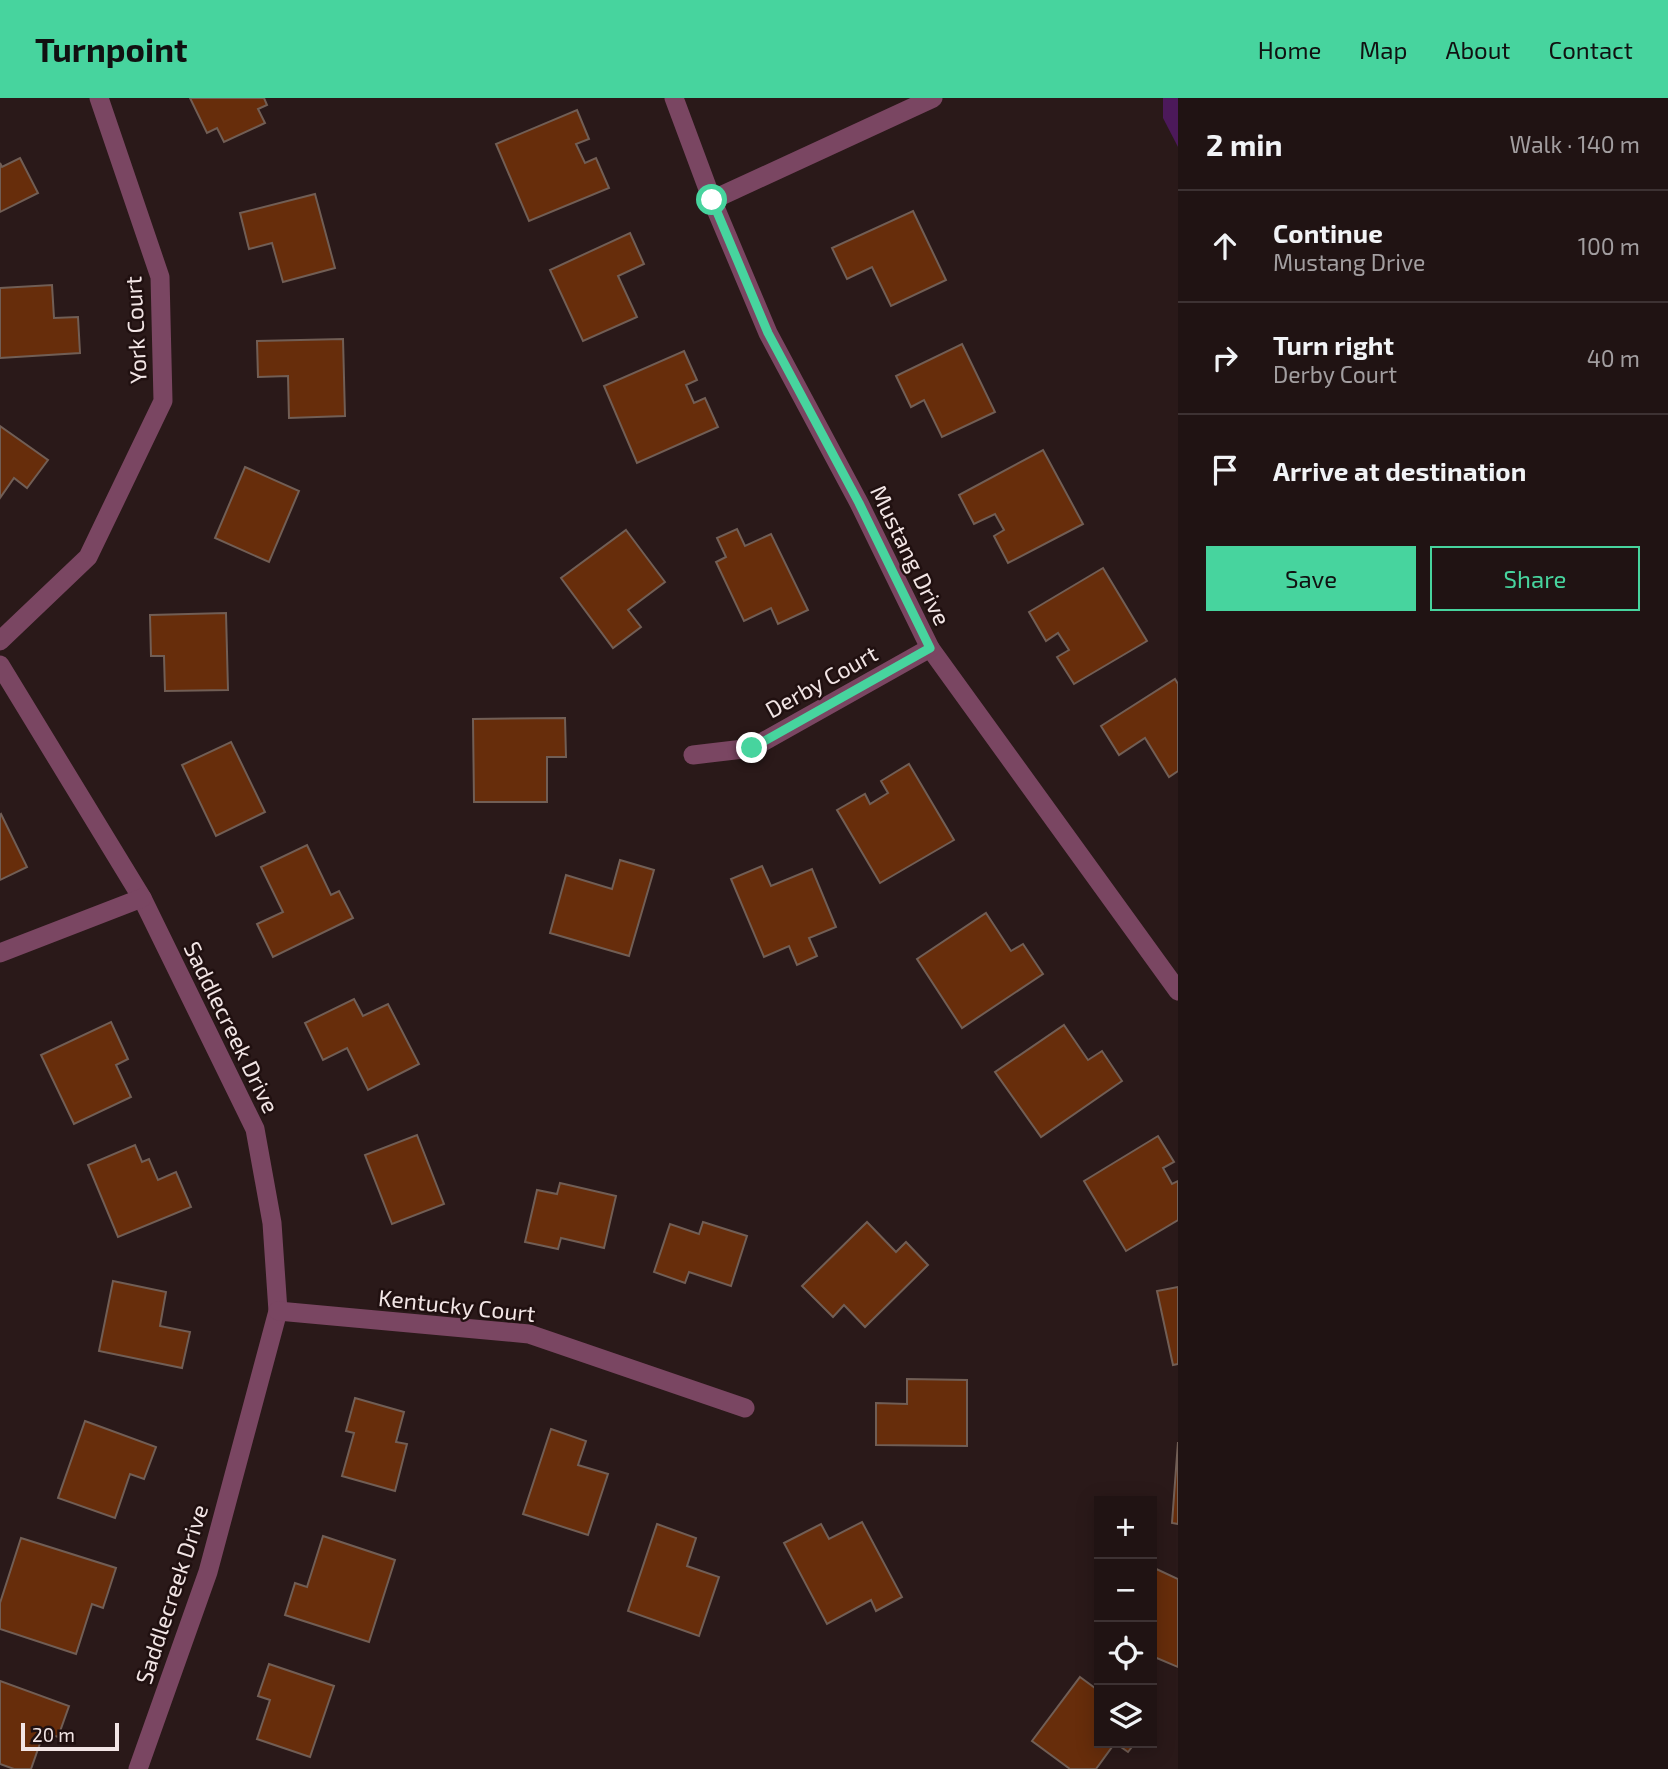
<!DOCTYPE html>
<html lang="en">
<head>
<meta charset="utf-8">
<style>
	body { margin:0; font-family:"Exo 2",sans-serif; background:#281c1c; color:#f1f3f6 }
	.controls { position:absolute; right:21px; bottom:21px; display:grid; overflow:hidden; border-radius:0px; box-shadow:0 4px 18px #0003 }
	.controls button { width:63px; height:63px; display:grid; place-items:center; padding:0; border:0; border-bottom:2px solid #3d3233; background:#201313; color:#f1f3f6; font:35px sans-serif }
	.scale { position:absolute; left:21px; bottom:18px; width:98px; box-sizing:border-box; padding-left:7px; border:4px solid #f2e5e5; border-top:0; font-size:19px; line-height:24px; white-space:nowrap; color:#f2e5e5; -webkit-text-stroke:5px #201010; paint-order:stroke }
	.stop { position:absolute; width:21px; height:21px; margin:-16px; border:5px solid #47d49e; border-radius:50%; background:#fff }
	.stop.end { background:#47d49e; border-color:#fff; box-shadow:0 2px 7px #0008 }
	.list { margin:0; padding:0; list-style:none }
	h2 { display:flex; justify-content:space-between; align-items:center; height:91px; margin:0; padding:0 28px; font-size:30px }
	h2 small { font-size:23px; font-weight:400; color:#a29ea0 }
	.list li { display:grid; grid-template-columns:46px 1fr auto; gap:21px; align-items:center; box-sizing:border-box; height:112px; padding:0 28px; border-top:2px solid #3d3233 }
	.list b { display:block; font-size:26px; white-space:nowrap }
	.list p { margin:0; font-size:23px; white-space:nowrap; color:#a29ea0 }
	.list em { font-size:23px; font-style:normal; color:#a29ea0 }
	.actions { display:flex; gap:14px; padding:21px 28px }
	.actions a { flex:1; padding:16px 0; border:2px solid #47d49e; border-radius:0px; text-align:center; font-size:24px; color:#47d49e }
	.actions .main { background:#47d49e; color:#111 }
	.icon { flex:none; width:38px; height:38px; fill:none; stroke:currentColor; stroke-width:2; stroke-linecap:round; stroke-linejoin:round }
	.map { position:relative; flex:none; width:1178px; height:1671px; overflow:hidden }
	header { display:flex; align-items:center; gap:42px; box-sizing:border-box; height:98px; padding:0 35px; background:#47d49e; color:#111 }
	header strong { font-size:33px }
	nav { display:flex; gap:38px; margin-inline-start:auto; font-size:24px }
	main { display:flex }
	aside { flex:1; background:#201313 }
	.map>svg:first-child { display:block }
</style>
</head>
<body>
<header>
<strong>Turnpoint</strong>
<nav><a>Home</a><a>Map</a><a>About</a><a>Contact</a></nav>
</header>
<main>
<div class="map">
<svg width="1178" height="1671" viewBox="0 0 1178 1671">
	<rect width="100%" height="100%" fill="#2a1919"/>
	<path fill="#4c195a" d="M1163,0h15v49l-15,-29z"/>
	<g fill="#672d0b" stroke="#715e55" stroke-width="2">
		<path d="M190,0h74l3,7 -9,4 7,14 -41,19 -7,-14 -10,5z"/>
		<path d="M577,12l12,29 -13,5 9,19 11,-5 13,30 -80,33 -33,-77z"/>
		<path d="M20,60l18,35 -38,19v-49l2,4z"/>
		<path d="M315,96l20,74 -52,14 -11,-39 -23,6 -9,-36z"/>
		<path d="M913,113l33,69 -55,26 -19,-39 -25,12 -15,-31z"/>
		<path d="M630,135l14,31 -26,12 19,41 -54,24 -33,-71z"/>
		<path d="M52,187l2,33 24,-1 2,36 -80,5v-70z"/>
		<path d="M343,241l2,77 -56,2 -1,-42 -30,1 -1,-36z"/>
		<path d="M962,246l33,68 -53,25 -18,-37 -13,7 -15,-31z"/>
		<path d="M684,253l13,29 -11,5 8,18 11,-5 13,29 -81,36 -33,-77z"/>
		<path d="M0,328l48,34 -21,28 -13,-10 -14,20z"/>
		<path d="M1043,352l40,74 -75,39 -14,-27 10,-6 -9,-16 -21,10 -15,-29z"/>
		<path d="M245,369l54,24 -30,71 -54,-24z"/>
		<path d="M737,431l8,17 26,-12 37,76 -30,14 -7,-16 -27,13 -28,-59 10,-5 -9,-19z"/>
		<path d="M626,432l39,52 -37,28 13,17 -28,21 -52,-70z"/>
		<path d="M1103,470l44,73 -73,43 -17,-27 12,-7 -11,-17 -12,8 -17,-29z"/>
		<path d="M226,515l2,77 -63,1 -1,-35h-13l-1,-41z"/>
		<path d="M1175,581l3,5v87l-9,6 -24,-39 -26,17 -18,-29z"/>
		<path d="M565,620l1,39h-19v45h-73l-1,-83z"/>
		<path d="M231,644l34,70 -49,24 -34,-71z"/>
		<path d="M909,666l45,76 -74,43 -43,-73 28,-16 5,10 18,-11 -7,-12z"/>
		<path d="M1,716l26,53 -27,13v-65z"/>
		<path d="M307,747l24,50 8,-4 14,27 -80,39 -16,-33 26,-12 -22,-45z"/>
		<path d="M620,762l34,10 -25,86 -79,-23 16,-58 46,14z"/>
		<path d="M762,768l9,20 41,-17 24,58 -27,11 8,18 -20,9 -8,-19 -25,11 -33,-78z"/>
		<path d="M986,815l25,38 12,-7 20,30 -81,54 -45,-69z"/>
		<path d="M354,901l9,17 25,-12 31,60 -51,26 -21,-42 -24,12 -18,-37z"/>
		<path d="M111,924l17,37 -12,6 15,32 -57,27 -33,-69z"/>
		<path d="M1064,927l24,35 14,-9 20,30 -81,56 -46,-65z"/>
		<path d="M417,1037l27,69 -52,20 -27,-69z"/>
		<path d="M1158,1038l16,26 -11,6 9,16 6,-3v39l-52,31 -42,-70z"/>
		<path d="M135,1047l7,17 7,-3 9,21 18,-8 15,35 -73,30 -30,-72z"/>
		<path d="M560,1085l56,13 -12,52 -43,-10 -3,11 -33,-7 12,-52 20,4z"/>
		<path d="M703,1124l44,14 -16,50 -42,-14 -4,11 -31,-11 16,-48 29,10z"/>
		<path d="M867,1124l29,30 10,-10 22,23 -63,62 -21,-22 -11,12 -31,-31z"/>
		<path d="M113,1183l53,11 -6,34 30,6 -8,36 -83,-17z"/>
		<path d="M1178,1189v77l-5,1 -16,-74z"/>
		<path d="M907,1281l60,1v66l-91,-1v-42l31,1z"/>
		<path d="M355,1300l49,14 -8,30 11,2 -12,47 -53,-15 12,-43 -8,-2z"/>
		<path d="M85,1323l71,26 -12,32 -14,-5 -15,44 -57,-20z"/>
		<path d="M551,1331l35,12 -8,24 30,9 -20,61 -65,-21z"/>
		<path d="M1178,1344v82l-6,-1z"/>
		<path d="M862,1424l40,75 -26,14 -5,-11 -44,24 -43,-81 37,-19 8,15z"/>
		<path d="M657,1426l39,14 -9,28 32,11 -20,59 -71,-25z"/>
		<path d="M323,1438l72,24 -26,82 -84,-27 10,-32 12,4z"/>
		<path d="M21,1440l95,30 -13,40 -11,-4 -16,50 -76,-25v-26z"/>
		<path d="M1152,1469l26,12v88l-26,-11z"/>
		<path d="M269,1566l65,22 -24,71 -53,-18 13,-39 -12,-4z"/>
		<path d="M1080,1579l19,14v52h36l-7,9 -13,-9 -19,26h-26l-38,-28z"/>
		<path d="M0,1583l69,25 -11,31 -14,-5 -13,37h-17l-14,-5z"/>
	</g>
	<g fill="none" stroke-linecap="round" stroke-linejoin="round">
		<g stroke="#7a4662" stroke-width="19">
			<path d="M674,0l38,102 56,133 91,170 71,145 248,343"/>
			<path d="M712,102l221,-102"/>
			<path d="M0,543l88,-84 75,-156 -3,-124 -61,-179"/>
			<path d="M0,567l142,233 113,231 17,94 6,88 -70,261 -70,197"/>
			<path d="M693,657l59,-7 178,-100"/>
			<path d="M0,855l142,-55"/>
			<path d="M278,1213l251,23 216,74"/>
		</g>
	</g>
	<g fill="none" stroke-linecap="round" stroke-linejoin="round">
		<path stroke="#47d49e" stroke-width="9" d="M712,102l56,133 91,170 71,145 -178,100"/>
	</g>
	<g text-anchor="middle" dominant-baseline="central" stroke-width="5" stroke-linejoin="round" paint-order="stroke">
		<g font-size="23" fill="#f2e5e5" stroke="#201010">
			<text transform="translate(135 232) rotate(-93)">York Court</text>
			<text transform="translate(911 457) rotate(64)">Mustang Drive</text>
			<text transform="translate(821 583) rotate(-29)">Derby Court</text>
			<text transform="translate(232 929) rotate(64)">Saddlecreek Drive</text>
			<text transform="translate(457 1207) rotate(6)">Kentucky Court</text>
			<text transform="translate(171 1496) rotate(-72)">Saddlecreek Drive</text>
		</g>
	</g>
</svg>
<div class="controls">
<button>+</button>
<button>−</button>
<button><svg class="icon" aria-label="locate" viewBox="0 0 24 24"><circle cx="12" cy="12" r="6"/><path d="M12 2v4M12 18v4M2 12h4M18 12h4"/></svg></button>
<button><svg class="icon" aria-label="layers" viewBox="0 0 24 24"><path d="M12 4l9 5-9 5-9-5zM3 14l9 5 9-5"/></svg></button>
</div>
<div class="scale">20 m</div>
<div class="stop" style="left:712px;top:102px"></div>
<div class="stop end" style="left:752px;top:650px"></div>
</div>
<aside>
<h2>2 min<small>Walk · 140 m</small></h2>
<ul class="list">
<li><svg class="icon" aria-label="ahead" viewBox="0 0 24 24"><path d="M12 20V5M6 11l6-6 6 6"/></svg><div><b>Continue</b><p>Mustang Drive</p></div><em>100 m</em></li>
<li><svg class="icon" aria-label="right" viewBox="0 0 24 24"><path d="M7 20v-9h11M14 6l5 5-5 5"/></svg><div><b>Turn right</b><p>Derby Court</p></div><em>40 m</em></li>
<li><svg class="icon" aria-label="arrive" viewBox="0 0 24 24"><path d="M6 21V4h12l-3 4 3 4H6"/></svg><div><b>Arrive at destination</b></div></li>
</ul>
<div class="actions"><a class="main">Save</a><a>Share</a></div>
</aside>
</main>
</body>
</html>
